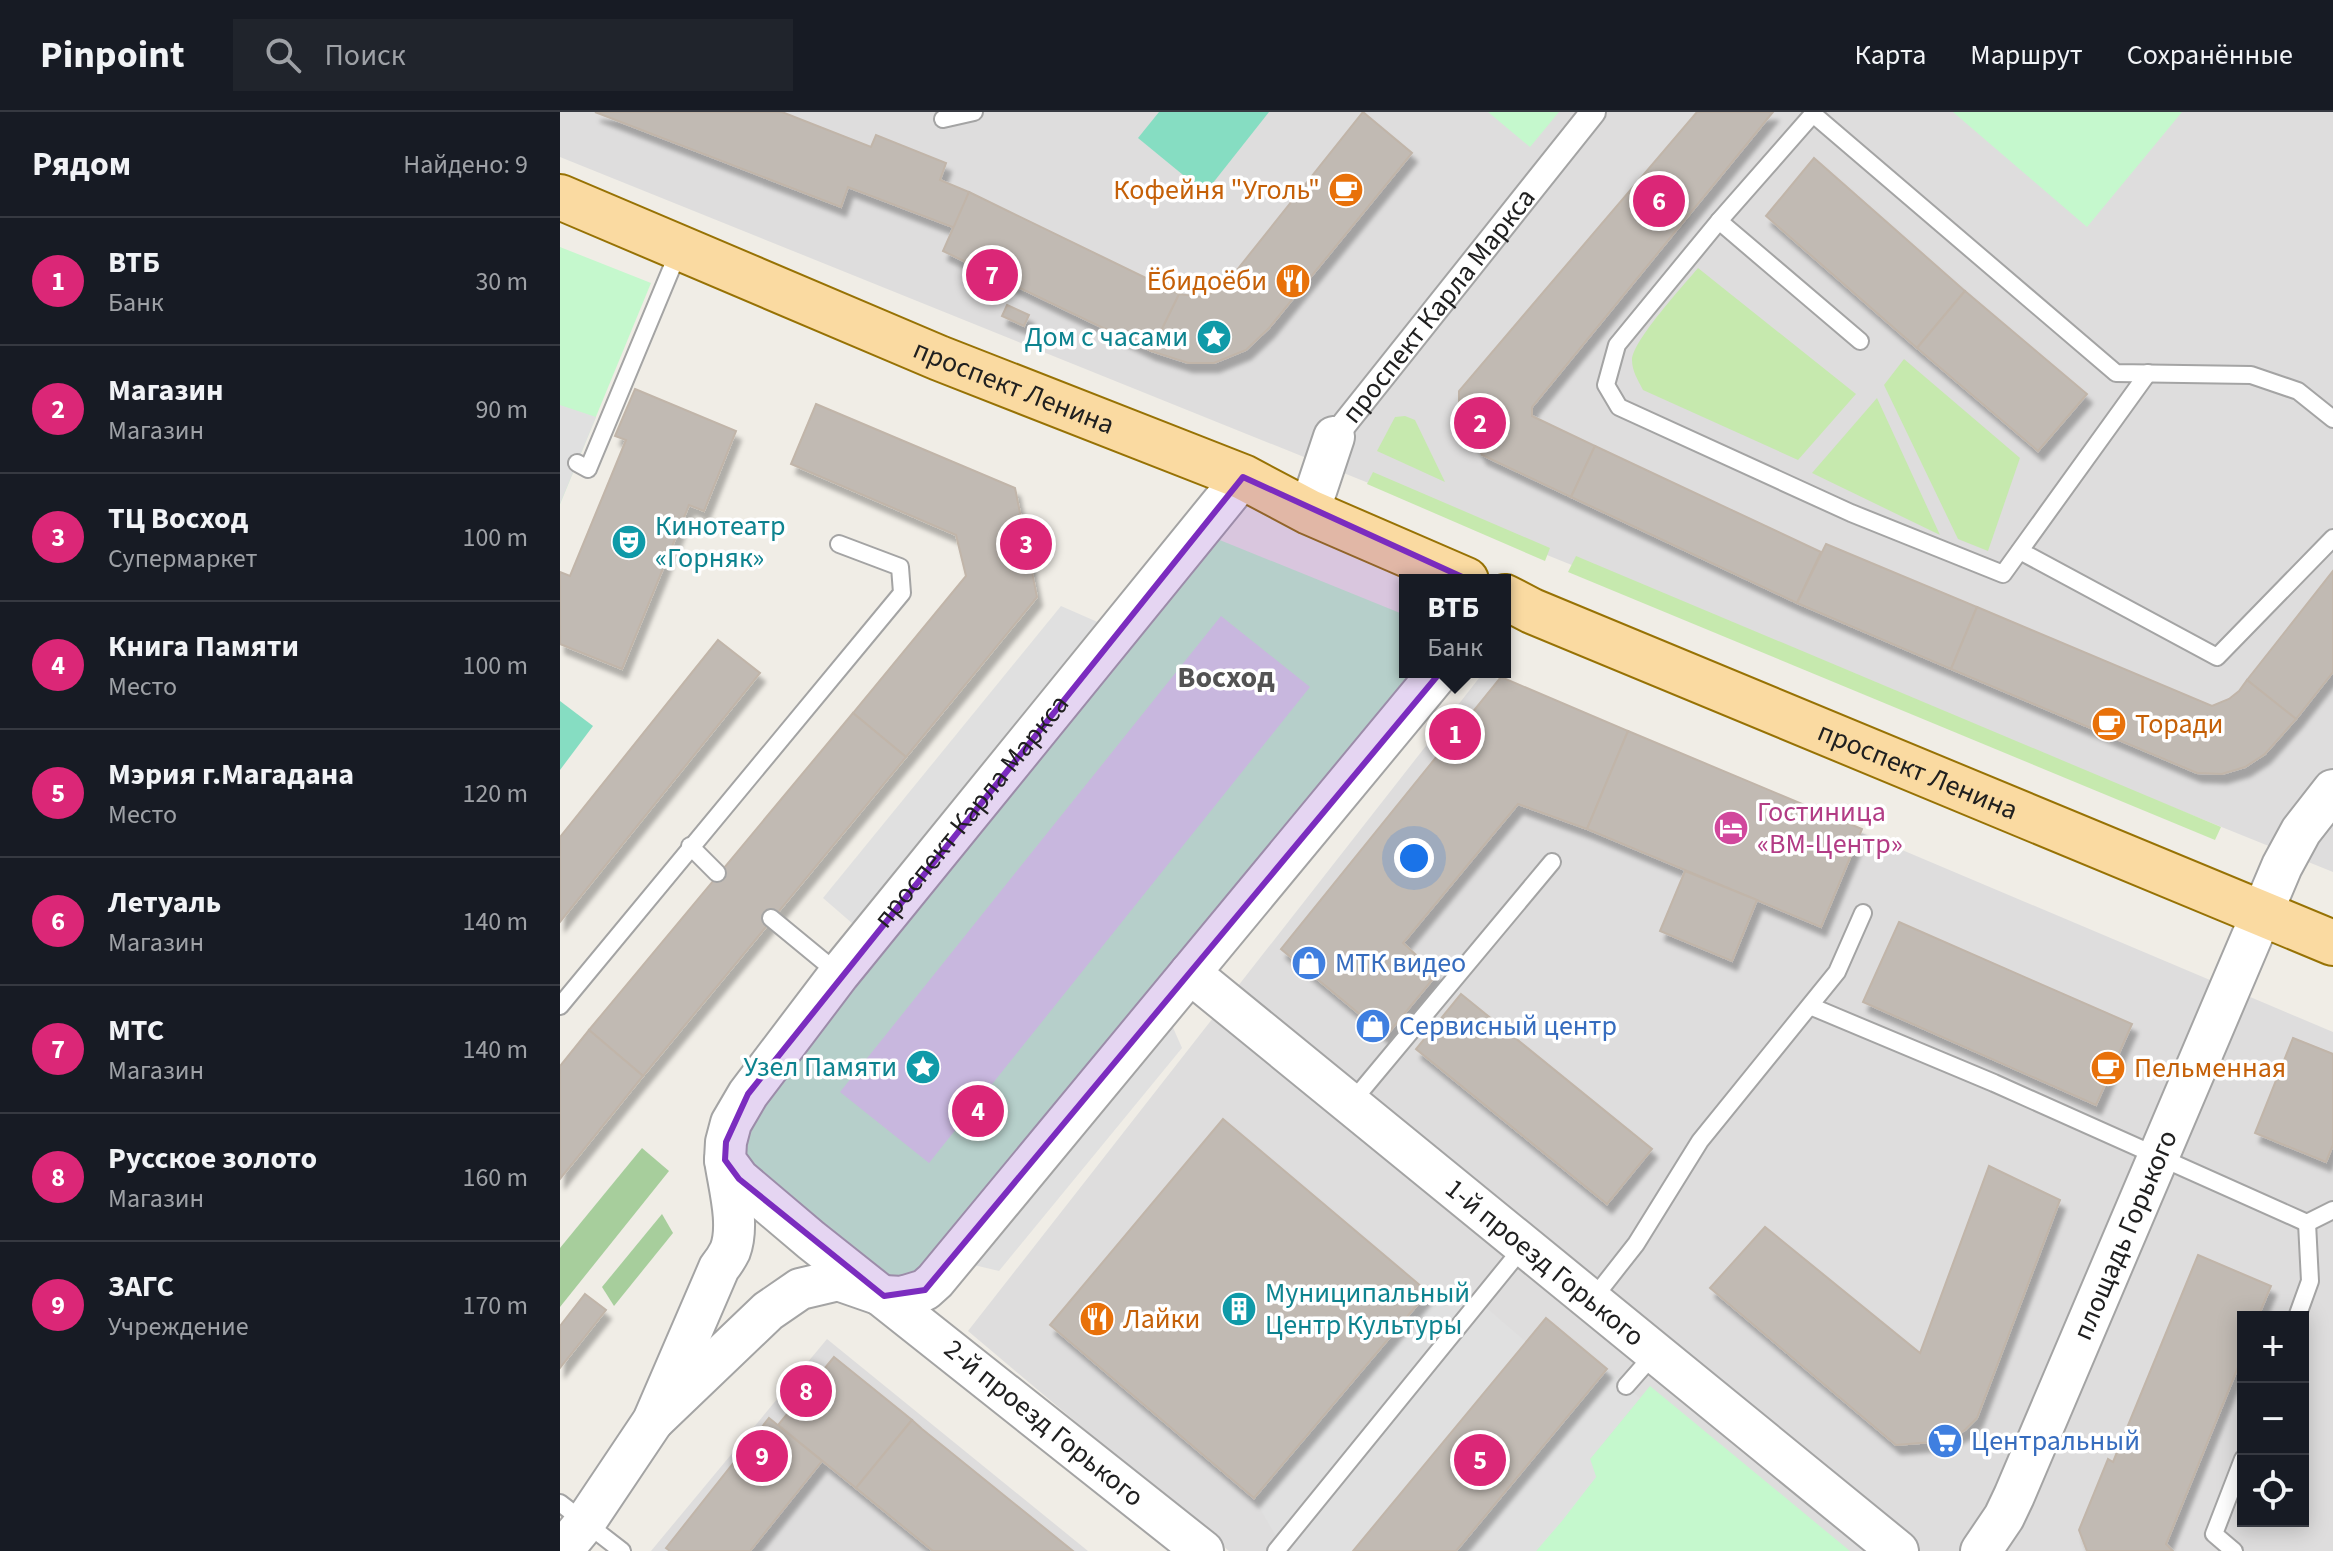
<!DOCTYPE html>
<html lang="ru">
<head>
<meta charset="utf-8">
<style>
	body { margin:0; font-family:"Source Sans 3",sans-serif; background:#20242c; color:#f1f3f6 }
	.controls { position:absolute; right:24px; bottom:24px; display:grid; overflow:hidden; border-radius:0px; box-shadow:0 4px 20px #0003 }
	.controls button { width:72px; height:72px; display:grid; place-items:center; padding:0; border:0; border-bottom:2px solid #363941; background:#171b24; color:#f1f3f6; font:40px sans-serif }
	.you { position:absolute; left:854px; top:746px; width:28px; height:28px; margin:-20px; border:6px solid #fff; border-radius:50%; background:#1a73e8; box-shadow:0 0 0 12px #1a73e833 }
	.badge { display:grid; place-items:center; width:52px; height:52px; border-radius:50%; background:#db2777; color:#fff; font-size:26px; font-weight:700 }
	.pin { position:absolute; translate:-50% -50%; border:4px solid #fff; box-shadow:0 2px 8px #0006 }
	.popup { position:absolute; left:839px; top:462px; width:112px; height:104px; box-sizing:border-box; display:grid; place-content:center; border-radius:0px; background:#171b24; filter:drop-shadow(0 2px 6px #0005); font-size:26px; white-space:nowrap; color:#9ea1a6 }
	.popup b { font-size:30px; color:#f1f3f6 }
	.popup::after { content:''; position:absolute; left:50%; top:100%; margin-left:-16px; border:16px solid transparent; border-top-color:#171b24 }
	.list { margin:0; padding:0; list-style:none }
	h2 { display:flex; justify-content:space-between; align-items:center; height:104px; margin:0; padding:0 32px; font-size:34px }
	h2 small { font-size:26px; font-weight:400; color:#9ea1a6 }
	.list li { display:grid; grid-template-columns:52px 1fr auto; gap:24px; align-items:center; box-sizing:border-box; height:128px; padding:0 32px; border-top:2px solid #363941 }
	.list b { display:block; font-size:30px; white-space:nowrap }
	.list p { margin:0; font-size:26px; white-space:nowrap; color:#9ea1a6 }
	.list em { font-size:26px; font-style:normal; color:#9ea1a6 }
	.icon { flex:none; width:44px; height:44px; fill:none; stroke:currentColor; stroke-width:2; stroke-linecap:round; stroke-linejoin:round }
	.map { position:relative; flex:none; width:1773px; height:1439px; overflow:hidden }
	header { display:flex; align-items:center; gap:48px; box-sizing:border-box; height:112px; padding:0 40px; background:#171b24; border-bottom:2px solid #363941 }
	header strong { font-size:38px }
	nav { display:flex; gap:44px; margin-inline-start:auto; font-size:28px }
	.search { width:560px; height:72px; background:#20242c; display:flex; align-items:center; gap:20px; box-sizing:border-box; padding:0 28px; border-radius:0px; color:#9ea1a6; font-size:30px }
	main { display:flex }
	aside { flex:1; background:#171b24 }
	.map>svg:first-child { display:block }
</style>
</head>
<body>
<header>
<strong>Pinpoint</strong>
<div class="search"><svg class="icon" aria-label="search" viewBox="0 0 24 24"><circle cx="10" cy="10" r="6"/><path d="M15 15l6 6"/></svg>Поиск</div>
<nav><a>Карта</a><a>Маршрут</a><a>Сохранённые</a></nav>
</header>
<main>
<aside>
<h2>Рядом<small>Найдено: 9</small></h2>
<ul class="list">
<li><span class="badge">1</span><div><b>ВТБ</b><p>Банк</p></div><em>30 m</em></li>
<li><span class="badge">2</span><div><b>Магазин</b><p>Магазин</p></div><em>90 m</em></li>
<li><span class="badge">3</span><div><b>ТЦ Восход</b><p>Супермаркет</p></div><em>100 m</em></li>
<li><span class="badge">4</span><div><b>Книга Памяти</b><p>Место</p></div><em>100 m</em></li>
<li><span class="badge">5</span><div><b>Мэрия г.Магадана</b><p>Место</p></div><em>120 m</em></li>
<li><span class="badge">6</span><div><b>Летуаль</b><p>Магазин</p></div><em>140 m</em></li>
<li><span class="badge">7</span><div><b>МТС</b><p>Магазин</p></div><em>140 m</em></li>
<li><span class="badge">8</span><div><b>Русское золото</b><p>Магазин</p></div><em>160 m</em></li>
<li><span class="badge">9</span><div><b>ЗАГС</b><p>Учреждение</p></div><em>170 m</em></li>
</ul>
</aside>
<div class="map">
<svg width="1773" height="1439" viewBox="0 0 1773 1439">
	<defs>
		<filter id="shadow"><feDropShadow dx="5" dy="9" stdDeviation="2" flood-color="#0004"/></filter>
	</defs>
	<rect width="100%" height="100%" fill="#f0ede6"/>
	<g fill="#dedddd" fill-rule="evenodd">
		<path d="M0,0h1773v760l-1773,-715z"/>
		<path d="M923,561l850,359v519h-1104l-261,-220zM1683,1205h60v204h-60z"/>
		<path d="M267,1227l261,212h-437z"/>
	</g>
	<g fill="#c6e9ae">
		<path d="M1138,156l158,126 -58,66 -155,-70c-5,-10 -11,-19 -11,-30 1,-20 52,-75 66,-92z"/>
		<path d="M1344,247l116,99 -32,93 -30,-12 -74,-154z"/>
		<path d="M1317,286l63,137 -128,-62z"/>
		<path d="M845,304l10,4 30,62 -68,-31 18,-34z"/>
		<path d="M813,360l177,76 -5,13 -178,-77z"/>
		<path d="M1016,444l645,271 -6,13 -647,-268z"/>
	</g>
	<g fill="#a7ce9c">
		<path d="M82,1036l27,23 -109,136v-59z"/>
		<path d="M102,1102l11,19 -59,73 -12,-19z"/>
	</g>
	<g fill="#c5f8cd">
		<path d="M928,0h71l-29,35z"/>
		<path d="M1393,0h229l-95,115z"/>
		<path d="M0,135l91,36 -91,221z"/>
		<path d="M640,420l205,83v57h34l-537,625 -176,-155z"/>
		<path d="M1090,1274l200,165h-314l60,-74 -6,-18z"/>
	</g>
	<g fill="#86ddc2">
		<path d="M599,0h110l-64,81 -67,-55z"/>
		<path d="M0,589l33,25 -33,44z"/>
	</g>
	<g fill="#e0e0e0">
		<path d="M0,293l36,12 -36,87z"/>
		<path d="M501,494l57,25 -250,306 -45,-39z"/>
		<path d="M603,893l19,43 -183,223 -46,-11z"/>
		<path d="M901,1174l65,56 -173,209h-65l-7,-6 -27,-47 174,-206 16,15z"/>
		<path d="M1047,1257l33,29 -50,61 6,18 -34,44 -26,30h-80z"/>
	</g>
	<path fill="#dbdae6" d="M661,504l89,71 -381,476 -89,-71z"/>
	<g fill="#c1bab3" stroke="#c1b5a9" stroke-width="2" filter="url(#shadow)">
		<path d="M35,0h187l89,35 5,-12 70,28 -6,17 29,12 -14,36 -107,-41 -7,20z"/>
		<path d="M803,0l49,41 -143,175 -23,22 -32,13h-26l-37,-12 28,-57 22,3 20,-7z"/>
		<path d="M1137,0h76l-241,295v9l63,30 -24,51 -89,-42 -19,-36 -4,-14v-14z"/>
		<path d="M1254,46l151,133 -48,57 -151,-132z"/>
		<path d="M409,80l210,102 -28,57 -208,-100z"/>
		<path d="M1405,179l122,103 -49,57 -121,-103z"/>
		<path d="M447,193l22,10 -5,11 -22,-10z"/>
		<path d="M75,277l101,42 -32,80 -15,-6 -67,164 -62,-25v-72l10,4 56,-136 -11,-4z"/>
		<path d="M256,292l199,84 22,109 -131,160 -53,-44 113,-137 -10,-41 -165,-71z"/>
		<path d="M1035,334l226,106 -24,51 -226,-106z"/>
		<path d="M1266,432l151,63 -26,62 -154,-66z"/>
		<path d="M1773,459v101l-37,47 -49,-39z"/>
		<path d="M1417,495l235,99 17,-7 10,-8 8,-11 49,39 -31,35 -20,13 -23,7 -25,-1 -246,-104z"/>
		<path d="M158,528l42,33 -200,249v-85z"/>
		<path d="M941,565l127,54 -41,98 -69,-25 -115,139 34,31 -51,62 -105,-87z"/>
		<path d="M293,601l53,44 -263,319 -54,-46z"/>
		<path d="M1068,619l234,98 -41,98 -234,-98z"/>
		<path d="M1125,759l72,29 -25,61 -72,-30z"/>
		<path d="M1339,810l233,102 -36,81 -233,-103z"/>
		<path d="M901,882l191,155 -45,55 -191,-155z"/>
		<path d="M29,918l54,46 -83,103v-113z"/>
		<path d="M1733,926l40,16v91l-7,17 -71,-29z"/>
		<path d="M663,1007l205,173 -174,206 -204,-173z"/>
		<path d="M1429,1054l71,34 -83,218 -12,12 -20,11 -49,4 -186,-157 55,-61 155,126z"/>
		<path d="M1638,1143l73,31 -13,31h-15v38l-77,189 7,7h-86l-8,-21 29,-71 5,3z"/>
		<path d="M25,1182l21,16 -46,58v-42z"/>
		<path d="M986,1206l61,51 -151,182h-103z"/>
		<path d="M274,1245l78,63 -56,68 -78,-63z"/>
		<path d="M209,1306l53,43 -72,90h-80l-4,-3z"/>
		<path d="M352,1308l10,9 151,122h-140l-77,-63z"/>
	</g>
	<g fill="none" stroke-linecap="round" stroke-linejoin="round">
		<defs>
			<g id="service">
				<path d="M383,7l31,-7"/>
				<path d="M1159,109l94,-107 303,259 135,2 47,16 35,28"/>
				<path d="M1300,229l-141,-120 -102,124 -11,40 13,22 232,106 152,61 145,-201"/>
				<path d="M17,351l11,6 92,-221"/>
				<path d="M1460,439l197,106 116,-119"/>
				<path d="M130,734l27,27"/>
				<path d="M211,806l68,56"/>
				<path d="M0,894l342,-413 -2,-26 -61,-23"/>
				<path d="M1250,894l184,77 313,140 26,-13"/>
				<path d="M791,991l201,-241"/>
				<path d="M1032,1188l44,-56 64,-103 137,-169 26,-59"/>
				<path d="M1737,1205l13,-36 -3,-58"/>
				<path d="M1066,1274l29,-33"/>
				<path d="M0,1391l62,48"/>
				<path d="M716,1439l248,-305"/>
				<path d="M1674,1439l-20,-17 29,-75"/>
			</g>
			<g id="pedestrian">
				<path id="s1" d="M774,325l259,-325"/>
			</g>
			<g id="tertiary">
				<path d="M749,400l25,-75"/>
				<path id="s2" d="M630,861l708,578"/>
				<path d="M93,1309l115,-110 32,-22 38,-9 46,16 18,1 23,-7 10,-9 504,-609"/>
				<path d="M2,1439l22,-27 69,-103 66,-153c4,-5 8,-11 11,-17 10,-26 -1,-64 -5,-91"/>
				<path id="s3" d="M643,1439l-392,-311 -72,-61 -14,-19 1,-18 5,-19 17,-29 91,-120 404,-497"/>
				<path id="s4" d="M1421,1439l23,-34 10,-21 268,-630 19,-35 32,-41"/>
			</g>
			<g id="primary">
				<path id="s5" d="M0,85l379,161 304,119 66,35 157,68"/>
				<path id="s6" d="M945,485l27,14 801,332"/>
			</g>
		</defs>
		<use href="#service" stroke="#a4a4a4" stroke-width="20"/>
		<use href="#pedestrian" stroke="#a4a4a4" stroke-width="28"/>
		<use href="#tertiary" stroke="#a4a4a4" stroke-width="44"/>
		<use href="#primary" stroke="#977204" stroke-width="48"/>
		<use href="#service" stroke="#fff" stroke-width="16"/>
		<use href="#pedestrian" stroke="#fff" stroke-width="24"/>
		<use href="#tertiary" stroke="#fff" stroke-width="40"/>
		<use href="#primary" stroke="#fadaa1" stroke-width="44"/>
	</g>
	<path fill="#7b2cbf" fill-opacity="0.2" stroke="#7b2cbf" stroke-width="6" stroke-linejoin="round" d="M683,365l261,119 -579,694 -41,6 -145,-117 -14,-19 1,-18 22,-48z"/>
	<defs>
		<symbol id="cafe-disc" viewBox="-11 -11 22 22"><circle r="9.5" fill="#e8710a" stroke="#fff"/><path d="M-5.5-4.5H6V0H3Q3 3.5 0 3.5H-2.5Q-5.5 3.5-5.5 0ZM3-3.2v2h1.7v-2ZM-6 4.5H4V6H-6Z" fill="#fff"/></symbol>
		<symbol id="restaurant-disc" viewBox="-11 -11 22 22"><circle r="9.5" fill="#e8710a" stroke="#fff"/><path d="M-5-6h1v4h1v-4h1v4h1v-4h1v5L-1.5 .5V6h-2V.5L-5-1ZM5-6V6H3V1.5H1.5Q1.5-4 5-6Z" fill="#fff"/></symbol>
		<symbol id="sight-disc" viewBox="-11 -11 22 22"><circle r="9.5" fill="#0f9aa8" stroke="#fff"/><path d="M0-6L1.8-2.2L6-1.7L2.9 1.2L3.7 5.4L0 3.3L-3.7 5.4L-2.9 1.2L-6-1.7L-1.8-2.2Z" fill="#fff"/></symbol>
		<symbol id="theatre-disc" viewBox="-11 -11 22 22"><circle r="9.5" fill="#0f9aa8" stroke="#fff"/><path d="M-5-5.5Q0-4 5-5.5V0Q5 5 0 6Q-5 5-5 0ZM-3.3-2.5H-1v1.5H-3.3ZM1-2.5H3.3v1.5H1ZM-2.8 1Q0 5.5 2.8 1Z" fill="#fff"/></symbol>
		<symbol id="hotel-disc" viewBox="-11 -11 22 22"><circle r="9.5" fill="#d1479c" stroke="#fff"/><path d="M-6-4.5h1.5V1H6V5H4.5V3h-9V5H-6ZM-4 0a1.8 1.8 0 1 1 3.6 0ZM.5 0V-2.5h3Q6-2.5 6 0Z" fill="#fff"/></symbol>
		<symbol id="shop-disc" viewBox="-11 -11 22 22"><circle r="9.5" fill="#3f7fe0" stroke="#fff"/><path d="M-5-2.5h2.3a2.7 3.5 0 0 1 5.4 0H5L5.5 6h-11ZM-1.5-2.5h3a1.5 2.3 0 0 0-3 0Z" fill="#fff"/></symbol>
		<symbol id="building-disc" viewBox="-11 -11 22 22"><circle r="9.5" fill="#0f9aa8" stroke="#fff"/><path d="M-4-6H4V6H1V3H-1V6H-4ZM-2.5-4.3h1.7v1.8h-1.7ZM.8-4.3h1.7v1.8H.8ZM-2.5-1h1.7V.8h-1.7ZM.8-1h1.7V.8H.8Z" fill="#fff"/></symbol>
		<symbol id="supermarket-disc" viewBox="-11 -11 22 22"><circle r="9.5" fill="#3f7fe0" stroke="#fff"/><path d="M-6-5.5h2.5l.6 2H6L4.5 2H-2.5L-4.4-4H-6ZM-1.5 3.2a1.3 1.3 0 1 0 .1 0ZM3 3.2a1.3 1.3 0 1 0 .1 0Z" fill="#fff"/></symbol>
	</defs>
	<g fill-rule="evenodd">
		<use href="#cafe-disc" x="766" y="58" width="40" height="40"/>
		<use href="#restaurant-disc" x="713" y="149" width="40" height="40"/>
		<use href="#sight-disc" x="634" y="205" width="40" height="40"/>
		<use href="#theatre-disc" x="49" y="410" width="40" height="40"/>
		<use href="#cafe-disc" x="1529" y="592" width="40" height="40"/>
		<use href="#hotel-disc" x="1151" y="696" width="40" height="40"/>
		<use href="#shop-disc" x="729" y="831" width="40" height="40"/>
		<use href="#shop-disc" x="793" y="894" width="40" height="40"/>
		<use href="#sight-disc" x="343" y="935" width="40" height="40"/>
		<use href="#cafe-disc" x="1528" y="936" width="40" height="40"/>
		<use href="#building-disc" x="659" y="1177" width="40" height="40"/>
		<use href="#restaurant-disc" x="517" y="1187" width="40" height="40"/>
		<use href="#supermarket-disc" x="1365" y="1309" width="40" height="40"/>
	</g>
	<g text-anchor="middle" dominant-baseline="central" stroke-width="7" stroke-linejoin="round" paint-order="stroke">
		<g font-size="28" fill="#c56008" stroke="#fff" text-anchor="start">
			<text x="760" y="78" text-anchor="end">Кофейня "Уголь"</text>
			<text x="707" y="169" text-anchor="end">Ёбидоёби</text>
			<text x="1575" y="612">Торади</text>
			<text x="1574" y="956">Пельменная</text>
			<text x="563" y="1207">Лайки</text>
		</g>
		<g font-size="28" fill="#202020" stroke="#fff">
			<text stroke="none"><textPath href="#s1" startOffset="168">проспект Карла Маркса</textPath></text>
			<text stroke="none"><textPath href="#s5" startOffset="492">проспект Ленина</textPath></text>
			<text stroke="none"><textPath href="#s6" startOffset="448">проспект Ленина</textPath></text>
			<text stroke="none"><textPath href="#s3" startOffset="1050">проспект Карла Маркса</textPath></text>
			<text stroke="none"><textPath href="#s4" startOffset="348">площадь Горького</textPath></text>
			<text stroke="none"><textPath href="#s2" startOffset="458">1-й проезд Горького</textPath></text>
			<text transform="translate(484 1311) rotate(39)">2-й проезд Горького</text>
		</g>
		<g font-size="28" fill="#0d838f" stroke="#fff" text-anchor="end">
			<text x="628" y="225">Дом с часами</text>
			<text x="95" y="414" text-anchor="start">Кинотеатр<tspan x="95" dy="32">«Горняк»</tspan></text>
			<text x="337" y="955">Узел Памяти</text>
			<text x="705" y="1181" text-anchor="start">Муниципальный<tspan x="705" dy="32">Центр Культуры</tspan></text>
		</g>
		<g font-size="28" fill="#b23c85" stroke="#fff" text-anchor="start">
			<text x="1197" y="700">Гостиница<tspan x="1197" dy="32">«ВМ-Центр»</tspan></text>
		</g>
		<g font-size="28" fill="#366cbe" stroke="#fff" text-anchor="start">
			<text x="775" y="851">МТК видео</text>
			<text x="839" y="914">Сервисный центр</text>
			<text x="1411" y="1329">Центральный</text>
		</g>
		<g font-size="30" font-weight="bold" fill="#535353" stroke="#fff">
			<text x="666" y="565">Восход</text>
		</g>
	</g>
</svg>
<div class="controls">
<button>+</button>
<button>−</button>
<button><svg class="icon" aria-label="locate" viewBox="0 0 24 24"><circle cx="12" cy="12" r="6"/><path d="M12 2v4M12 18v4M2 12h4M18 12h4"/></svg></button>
</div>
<div class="you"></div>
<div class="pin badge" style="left:895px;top:622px">1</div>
<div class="popup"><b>ВТБ</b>Банк</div>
<div class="pin badge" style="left:920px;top:311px">2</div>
<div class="pin badge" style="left:466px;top:432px">3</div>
<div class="pin badge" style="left:418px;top:999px">4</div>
<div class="pin badge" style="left:920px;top:1348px">5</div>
<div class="pin badge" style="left:1099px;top:89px">6</div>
<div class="pin badge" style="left:432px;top:163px">7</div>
<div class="pin badge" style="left:246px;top:1279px">8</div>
<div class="pin badge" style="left:202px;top:1344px">9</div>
</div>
</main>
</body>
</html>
